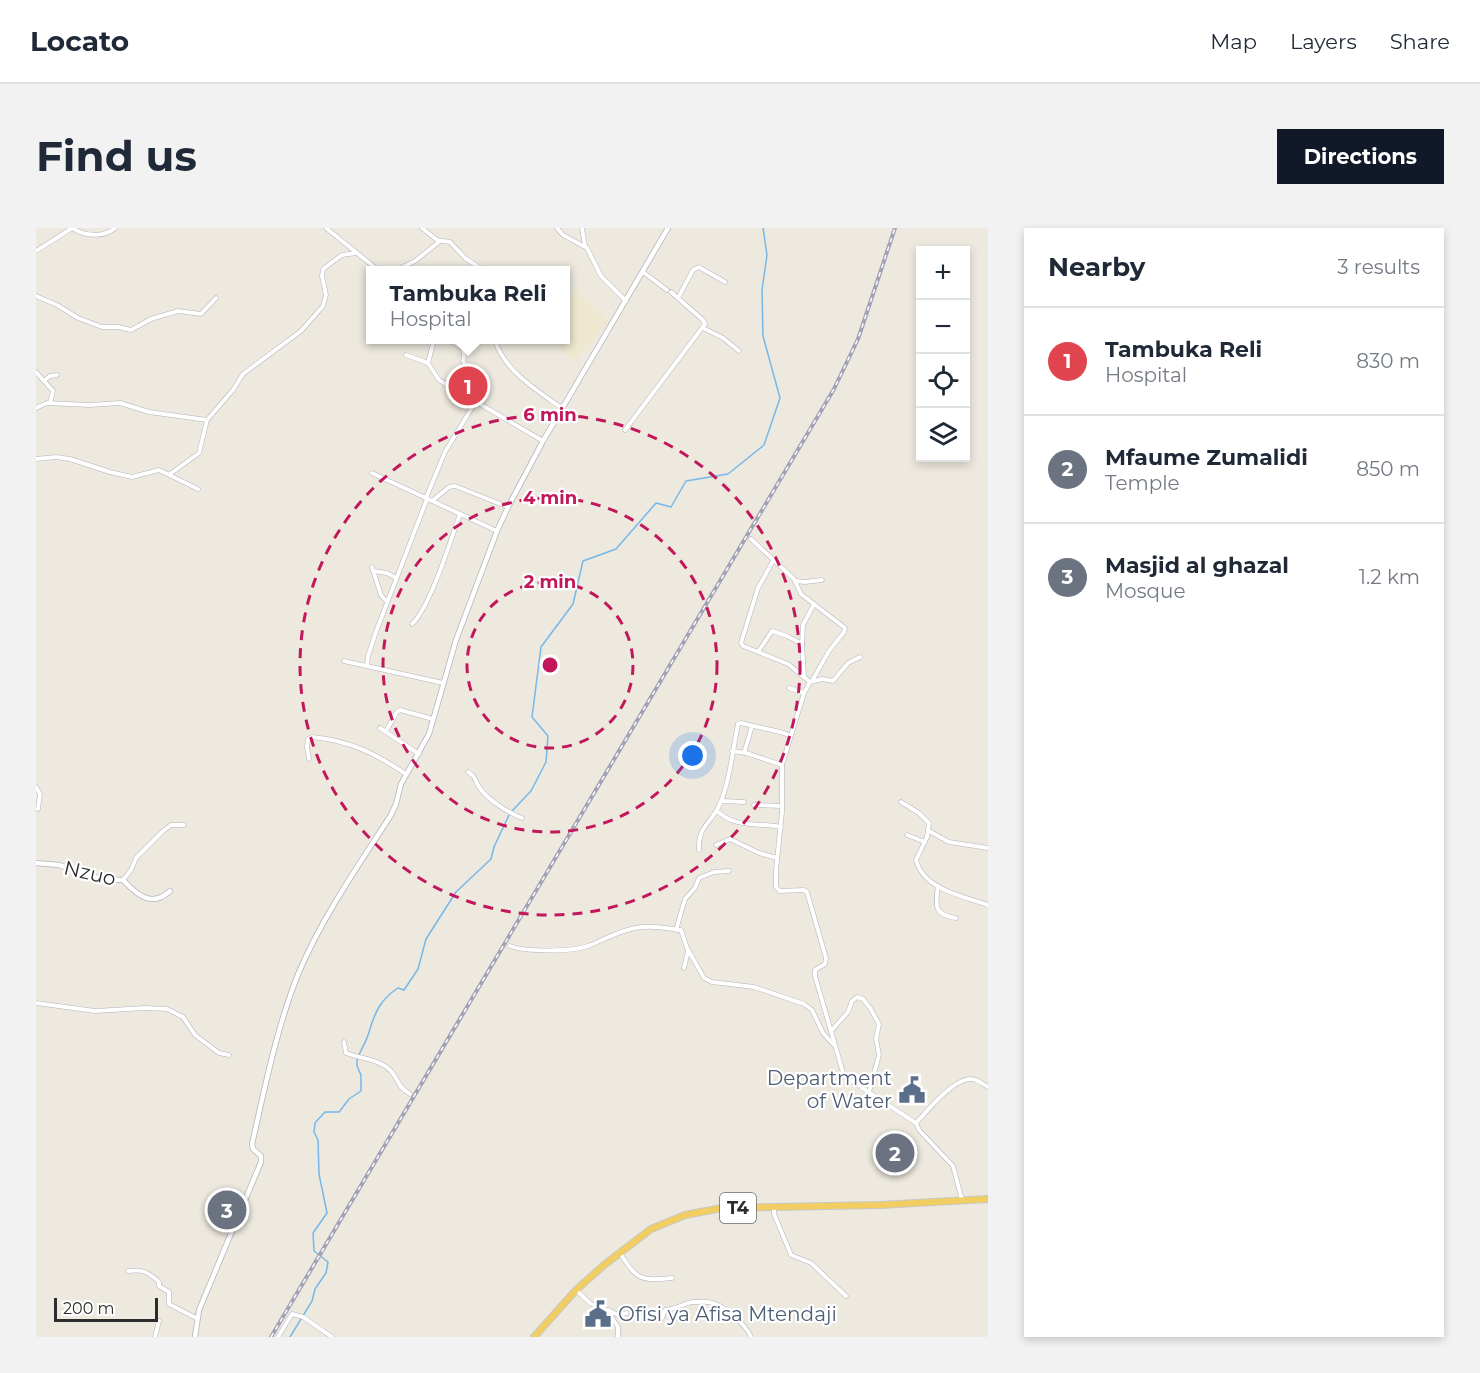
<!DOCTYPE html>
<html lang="en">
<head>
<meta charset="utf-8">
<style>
	body { margin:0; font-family:Montserrat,sans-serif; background:#f2f2f3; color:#1f2937 }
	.controls { position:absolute; right:18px; top:18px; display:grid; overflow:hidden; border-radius:0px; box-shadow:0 3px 9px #0003 }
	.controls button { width:54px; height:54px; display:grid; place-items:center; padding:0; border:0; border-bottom:2px solid #e0e1e3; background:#fff; color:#1f2937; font:30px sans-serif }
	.scale { position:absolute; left:18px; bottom:15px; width:104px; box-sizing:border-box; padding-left:6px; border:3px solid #2c2c2c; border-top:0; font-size:16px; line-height:21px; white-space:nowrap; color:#2c2c2c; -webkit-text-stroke:4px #fff; paint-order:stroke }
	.you { position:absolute; left:657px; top:528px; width:21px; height:21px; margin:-15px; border:4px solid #fff; border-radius:50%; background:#1a73e8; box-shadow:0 0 0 9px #1a73e833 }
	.badge { display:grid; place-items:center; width:39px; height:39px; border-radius:50%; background:#111827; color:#fff; font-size:20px; font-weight:700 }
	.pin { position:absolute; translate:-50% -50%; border:3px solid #fff; box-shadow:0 2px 6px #0006 }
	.popup { position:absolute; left:330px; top:38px; width:204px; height:78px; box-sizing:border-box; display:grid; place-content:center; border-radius:0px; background:#fff; filter:drop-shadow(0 2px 4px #0005); font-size:20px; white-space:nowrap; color:#747a83 }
	.popup b { font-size:22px; color:#1f2937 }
	.popup::after { content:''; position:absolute; left:50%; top:100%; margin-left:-12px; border:12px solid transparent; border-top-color:#fff }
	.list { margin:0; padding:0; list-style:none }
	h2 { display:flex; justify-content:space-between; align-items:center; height:78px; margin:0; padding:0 24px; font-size:26px }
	h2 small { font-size:20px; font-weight:400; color:#747a83 }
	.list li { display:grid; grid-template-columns:39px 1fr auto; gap:18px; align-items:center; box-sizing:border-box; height:108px; padding:0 24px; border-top:2px solid #e0e1e3 }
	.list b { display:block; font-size:22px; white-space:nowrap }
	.list p { margin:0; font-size:20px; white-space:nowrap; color:#747a83 }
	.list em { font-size:20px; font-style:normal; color:#747a83 }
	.icon { flex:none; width:33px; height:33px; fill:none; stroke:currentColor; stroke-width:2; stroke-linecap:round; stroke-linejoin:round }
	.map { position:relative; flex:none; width:952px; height:1109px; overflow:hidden; border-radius:0px }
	header { display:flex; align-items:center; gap:36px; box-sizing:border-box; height:84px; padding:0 30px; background:#fff; border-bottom:2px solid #e0e1e3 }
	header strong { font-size:28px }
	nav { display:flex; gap:33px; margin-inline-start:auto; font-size:21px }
	.intro { display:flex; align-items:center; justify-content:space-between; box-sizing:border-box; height:144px; padding:0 36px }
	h1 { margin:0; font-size:42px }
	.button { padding:15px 27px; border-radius:0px; background:#111827; color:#fff; font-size:21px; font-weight:700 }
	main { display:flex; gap:36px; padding:0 36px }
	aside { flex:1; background:#fff; border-radius:0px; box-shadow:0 3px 9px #0003 }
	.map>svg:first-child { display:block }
</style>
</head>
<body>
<header>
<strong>Locato</strong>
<nav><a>Map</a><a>Layers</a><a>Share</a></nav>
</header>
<div class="intro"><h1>Find us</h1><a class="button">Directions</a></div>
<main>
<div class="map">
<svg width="952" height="1109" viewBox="0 0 952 1109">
	<rect width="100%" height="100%" fill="#ede9df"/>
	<path fill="#ede8cf" d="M540,63l33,30 -35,41 -22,-22h14v-38z"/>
	<path fill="#f3dfdc" d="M429,147l15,11 -8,12 -16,-12z"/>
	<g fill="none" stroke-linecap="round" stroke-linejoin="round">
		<g stroke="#76b8ea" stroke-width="1.5">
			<path d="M476,583l19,-20 15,-29 2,-26 -16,-19 9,-70 32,-43 10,-43 33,-12 40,-46 15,4 15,-26 42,-7 36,-29 16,-47 -17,-62 -1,-46 5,-35 -4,-27"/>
			<path d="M323,827c3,-7 8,-15 10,-23 6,-20 11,-32 29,-44l6,2 14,-21 8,-30 30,-47 35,-33 3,-12 15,-32"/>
			<path d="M254,1109l22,-36 3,-12 11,-16 2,-11 -14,-11 -1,-18 14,-20 -8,-39 -1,-34 -4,-8 1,-9 10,-11h14l10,-13 12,-8v-16l-4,-9v-7"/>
		</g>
		<defs>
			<g id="minor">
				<path d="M290,0l52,42"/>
				<path d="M386,0l15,12 13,2 15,16 18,12"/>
				<path d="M521,0l6,7 24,13 14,28 25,25"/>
				<path d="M546,0l3,18"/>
				<path d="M0,23l36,-23c13,8 31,10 43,0"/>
				<path d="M361,42l18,-9 25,-20"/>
				<path d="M607,44l24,18"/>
				<path d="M0,68l21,9 21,13 24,9h16l13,3 20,-11 27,-8 23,3 15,-16"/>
				<path d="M642,70l15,-28 6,-3 26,15"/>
				<path d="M667,100l20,10 16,13"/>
				<path d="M413,112l14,8 1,8 -1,5 5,7 2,8 11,11 -3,15"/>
				<path d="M459,112c9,31 43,51 68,69"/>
				<path d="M370,127l22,8 11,17 104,61"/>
				<path d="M392,135l6,-23"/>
				<path d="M0,144l17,19 -3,12"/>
				<path d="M9,152l5,-4 7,-1"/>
				<path d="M0,180l11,-5 42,2 31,-2 29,9 58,8"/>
				<path d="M589,202l80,-106 -2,-4 -32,-28"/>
				<path d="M0,231l20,-2 14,2 40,13 22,5 27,-7 39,19"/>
				<path d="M336,245l125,58"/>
				<path d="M134,246l29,-21 8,-33 26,-30 10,-16 58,-43 22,-25 3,-11 -4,-19 1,-7 19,-14 14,-2"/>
				<path d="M390,270l19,-46 31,-51"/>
				<path d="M396,273l17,-14 6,-1 53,21"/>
				<path d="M715,311l43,40 7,15 44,34 -1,4 -15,19 -17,30"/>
				<path d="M737,333l-15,27 -17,55 2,3 45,18 22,18"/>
				<path d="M336,339l9,28 6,7"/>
				<path d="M337,343l14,2 9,5"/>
				<path d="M760,353l9,1 17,-2"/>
				<path d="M376,396c18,-16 39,-85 48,-110"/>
				<path d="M722,424l14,-21 15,5 15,8"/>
				<path d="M824,429l-12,6 -15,18 -11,-2 -12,3 -6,11 -22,72v47l-6,58v17l4,4 24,-1 3,2 19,66 -1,6 -10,6v6l29,100 72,47 3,7 34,36 9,34"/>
				<path d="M308,433l99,22"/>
				<path d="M331,437l1,-9 9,-27 50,-130"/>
				<path d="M768,448l-2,-32 1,-19 11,-21"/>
				<path d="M753,460l15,5"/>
				<path d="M344,500l39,26"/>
				<path d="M350,503l11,-19 3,-2 33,9"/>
				<path d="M696,523l14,2 36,12"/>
				<path d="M708,525l8,-27"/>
				<path d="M273,531l-2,-12 1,-8 4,-2c39,4 62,16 94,37"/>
				<path d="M432,544c8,5 7,8 11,15 9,13 28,25 43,31"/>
				<path d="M0,559l4,7 -2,15"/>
				<path d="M686,573l22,1"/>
				<path d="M865,574l18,11 10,10 -2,14 -11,23c8,30 47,36 72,45"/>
				<path d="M718,577l28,1"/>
				<path d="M681,583c20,18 39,11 64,16"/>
				<path d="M893,603l20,11 39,6"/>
				<path d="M871,607l18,7"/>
				<path d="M680,617l14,-6 29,14 18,5"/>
				<path d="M663,622c-1,-23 10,-25 19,-42 11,-21 15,-60 20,-84l3,-1 43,10 6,3"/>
				<path d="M87,652l8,-10 5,-12 26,-26 9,-7h13"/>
				<path d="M902,658c-3,20 -4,29 18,32"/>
				<path d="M640,702l9,-31 10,-11 4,-10 15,-6 15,-1"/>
				<path d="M474,718c16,6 61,6 78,0 16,-6 30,-15 47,-18 15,-3 31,0 46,2l6,18 17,30 8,4 42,5 50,17 8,6 11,23 11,12"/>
				<path d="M648,740l4,-17"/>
				<path d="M0,775l59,8 50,-3 22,1 16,8 12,18 24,18 10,2"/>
				<path d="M796,802l16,-18 4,-11 5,-4 6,2 7,9 9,16 -3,15 3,16 -10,37"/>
				<path d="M308,814l2,11c15,6 34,6 45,18 8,10 7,16 19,23"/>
				<path d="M880,895c12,-13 37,-44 55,-44 6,0 12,5 17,8"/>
				<path d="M738,979v7l17,41 20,8 35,33"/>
				<path d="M584,1025c17,27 20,28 52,25"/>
				<path d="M92,1043c15,-2 20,1 31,11v4l10,6v12l27,14"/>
				<path d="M540,1062l15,14 16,6 11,17v10"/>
				<path d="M572,1082l10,5 9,-2"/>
				<path d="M626,1090l3,-8c12,-1 19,-7 28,-8 5,0 14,-1 19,1 13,3 34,22 39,34"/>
				<path d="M119,1109l4,-16"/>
				<path d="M242,1109l14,-23 11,3 29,20"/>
			</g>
			<g id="tertiary">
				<path d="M0,635l23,2 42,14 22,1c14,15 29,28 47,11"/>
				<path d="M159,1109l4,-27 62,-148v-6l-8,-7 -1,-5c13,-57 25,-118 47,-172 24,-56 59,-106 92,-157l5,-11 5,-20 28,-50 27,-94 41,-109 11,-24 35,-66 125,-213"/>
			</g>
			<path id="trunk" d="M498,1109l42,-47 28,-25 47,-36 34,-14 37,-7 158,-3 108,-6"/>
		</defs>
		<use href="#minor" stroke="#b2b2be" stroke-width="5"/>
		<use href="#tertiary" stroke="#b2b2be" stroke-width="6"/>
		<use href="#trunk" stroke="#c8c8c8" stroke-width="8"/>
		<use href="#minor" stroke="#fff" stroke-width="4"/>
		<use href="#tertiary" stroke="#fff" stroke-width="4.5"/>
		<use href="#trunk" stroke="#f2ce62" stroke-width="6"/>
		<defs>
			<path id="rail" d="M235,1109l563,-948 24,-50 37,-111"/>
		</defs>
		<use href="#rail" stroke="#a2a1b5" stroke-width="4"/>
		<use href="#rail" stroke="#fff" stroke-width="1.5" stroke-dasharray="4.5" stroke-linecap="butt"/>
	</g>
	<g fill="none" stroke="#c2185b" stroke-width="3" stroke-dasharray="10 8">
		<circle cx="514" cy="437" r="83"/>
		<circle cx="514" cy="437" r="167"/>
		<circle cx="514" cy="437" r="250"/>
	</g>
	<defs>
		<symbol id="civic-bare" viewBox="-9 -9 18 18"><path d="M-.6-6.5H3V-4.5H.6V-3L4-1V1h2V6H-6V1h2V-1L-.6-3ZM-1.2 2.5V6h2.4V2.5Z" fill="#5c6f8a" stroke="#fff" stroke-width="2.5" paint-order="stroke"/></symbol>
	</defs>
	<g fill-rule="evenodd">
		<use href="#civic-bare" x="857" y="843" width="38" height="38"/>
		<use href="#civic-bare" x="543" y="1067" width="38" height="38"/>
	</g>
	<g text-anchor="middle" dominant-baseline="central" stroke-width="4.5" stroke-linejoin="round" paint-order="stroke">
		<rect fill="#fff" stroke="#6b6b6b" stroke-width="1.5" x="684" y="965" width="36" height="30" rx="4.5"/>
		<g font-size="18" font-weight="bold" fill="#2c2c2c">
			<text x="702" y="980">T4</text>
		</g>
		<g font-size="20" fill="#2c2c2c" stroke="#fff">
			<text transform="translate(54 645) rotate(13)">Nzuo</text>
		</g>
		<g font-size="20" fill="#4e5e75" stroke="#fff" text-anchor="end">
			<text x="856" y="850">Department<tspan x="856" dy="23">of Water</tspan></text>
			<text x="582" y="1086" text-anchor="start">Ofisi ya Afisa Mtendaji</text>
		</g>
	</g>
	<circle cx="514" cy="437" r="9" fill="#c2185b" stroke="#fff" stroke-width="3"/>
	<g font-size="18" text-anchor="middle" font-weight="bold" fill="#c2185b" stroke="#fff" stroke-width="4.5" stroke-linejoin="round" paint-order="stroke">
		<text x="514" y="193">6 min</text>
		<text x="514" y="276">4 min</text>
		<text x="514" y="360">2 min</text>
	</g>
</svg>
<div class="controls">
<button>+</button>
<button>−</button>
<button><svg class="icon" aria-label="locate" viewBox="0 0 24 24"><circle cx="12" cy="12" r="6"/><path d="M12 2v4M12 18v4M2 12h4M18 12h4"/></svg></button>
<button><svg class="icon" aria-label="layers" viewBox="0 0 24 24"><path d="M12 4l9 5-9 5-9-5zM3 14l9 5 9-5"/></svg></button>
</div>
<div class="scale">200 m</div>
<div class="you"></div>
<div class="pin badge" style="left:432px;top:158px;background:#e0444e">1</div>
<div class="popup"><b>Tambuka Reli</b>Hospital</div>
<div class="pin badge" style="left:859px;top:925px;background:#6b7280">2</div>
<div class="pin badge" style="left:191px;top:982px;background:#6b7280">3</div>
</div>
<aside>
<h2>Nearby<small>3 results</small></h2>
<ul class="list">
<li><span class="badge" style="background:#e0444e">1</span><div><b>Tambuka Reli</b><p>Hospital</p></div><em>830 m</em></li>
<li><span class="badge" style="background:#6b7280">2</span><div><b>Mfaume Zumalidi</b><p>Temple</p></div><em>850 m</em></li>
<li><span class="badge" style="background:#6b7280">3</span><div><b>Masjid al ghazal</b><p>Mosque</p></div><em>1.2 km</em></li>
</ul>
</aside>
</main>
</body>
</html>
